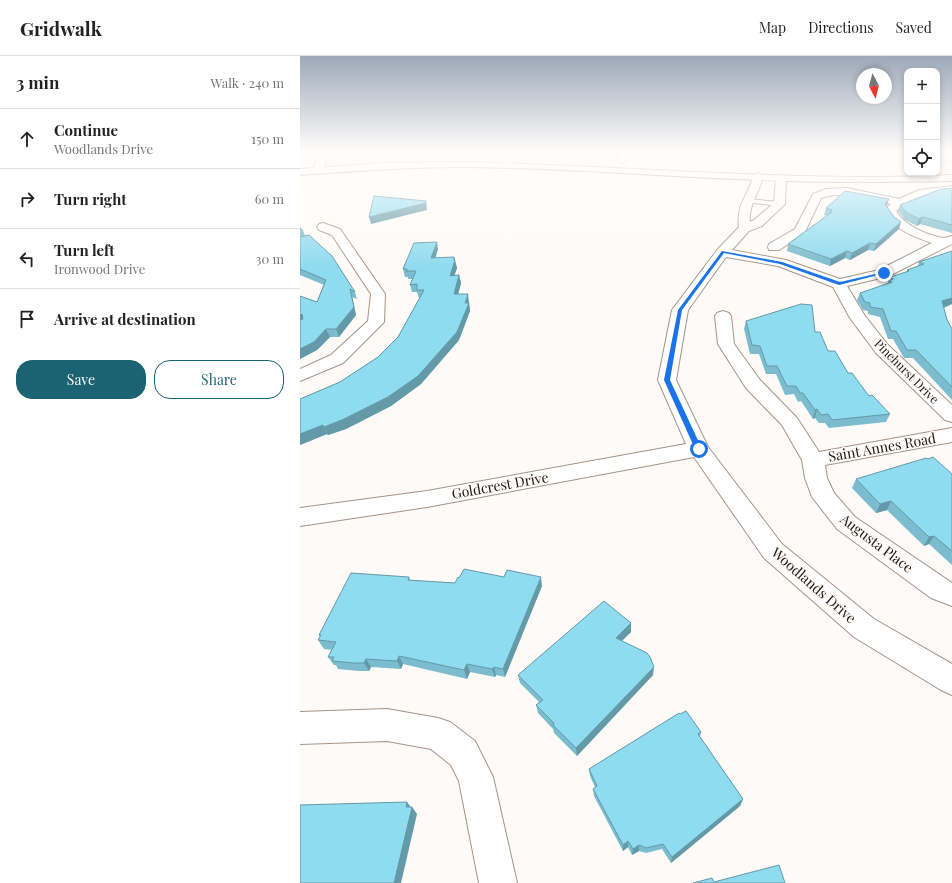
<!DOCTYPE html>
<html lang="en">
<head>
<meta charset="utf-8">
<style>
	body { margin:0; font-family:"Playfair Display",serif; background:#f2f2f2; color:#222 }
	.controls { position:absolute; right:12px; top:12px; display:grid; overflow:hidden; border-radius:8px; box-shadow:0 2px 6px #0003 }
	.controls button { width:36px; height:36px; display:grid; place-items:center; padding:0; border:0; border-bottom:1px solid #e0e0e0; background:#fff; color:#222; font:20px sans-serif }
	.compass { position:absolute; left:556px; top:12px; width:36px; height:36px; border-radius:50%; background:#fff; box-shadow:0 2px 6px #0003; rotate:173deg }
	.stop { position:absolute; width:12px; height:12px; margin:-9px; border:3px solid #1a73e8; border-radius:50%; background:#fff }
	.stop.end { background:#1a73e8; border-color:#fff; box-shadow:0 1px 4px #0008 }
	.list { margin:0; padding:0; list-style:none }
	h2 { display:flex; justify-content:space-between; align-items:center; height:52px; margin:0; padding:0 16px; font-size:17px }
	h2 small { font-size:13px; font-weight:400; color:#767676 }
	.list li { display:grid; grid-template-columns:26px 1fr auto; gap:12px; align-items:center; box-sizing:border-box; height:60px; padding:0 16px; border-top:1px solid #e0e0e0 }
	.list b { display:block; font-size:15px; white-space:nowrap }
	.list p { margin:0; font-size:13px; white-space:nowrap; color:#767676 }
	.list em { font-size:13px; font-style:normal; color:#767676 }
	.actions { display:flex; gap:8px; padding:12px 16px }
	.actions a { flex:1; padding:9px 0; border:1px solid #1b6372; border-radius:16px; text-align:center; font-size:14px; color:#1b6372 }
	.actions .main { background:#1b6372; color:#fff }
	.icon { flex:none; width:22px; height:22px; fill:none; stroke:currentColor; stroke-width:2; stroke-linecap:round; stroke-linejoin:round }
	.map { position:relative; flex:none; width:652px; height:827px; overflow:hidden }
	header { display:flex; align-items:center; gap:24px; box-sizing:border-box; height:56px; padding:0 20px; background:#fff; border-bottom:1px solid #e0e0e0 }
	header strong { font-size:19px }
	nav { display:flex; gap:22px; margin-inline-start:auto; font-size:14px }
	main { display:flex }
	aside { flex:1; background:#fff }
	.map>svg:first-child { display:block }
</style>
</head>
<body>
<header>
<strong>Gridwalk</strong>
<nav><a>Map</a><a>Directions</a><a>Saved</a></nav>
</header>
<main>
<aside>
<h2>3 min<small>Walk · 240 m</small></h2>
<ul class="list">
<li><svg class="icon" aria-label="ahead" viewBox="0 0 24 24"><path d="M12 20V5M6 11l6-6 6 6"/></svg><div><b>Continue</b><p>Woodlands Drive</p></div><em>150 m</em></li>
<li><svg class="icon" aria-label="right" viewBox="0 0 24 24"><path d="M7 20v-9h11M14 6l5 5-5 5"/></svg><div><b>Turn right</b></div><em>60 m</em></li>
<li><svg class="icon" aria-label="left" viewBox="0 0 24 24"><path d="M17 20v-9H6M10 6l-5 5 5 5"/></svg><div><b>Turn left</b><p>Ironwood Drive</p></div><em>30 m</em></li>
<li><svg class="icon" aria-label="arrive" viewBox="0 0 24 24"><path d="M6 21V4h12l-3 4 3 4H6"/></svg><div><b>Arrive at destination</b></div></li>
</ul>
<div class="actions"><a class="main">Save</a><a>Share</a></div>
</aside>
<div class="map">
<svg width="652" height="827" viewBox="0 0 652 827">
	<rect width="100%" height="100%" fill="#fefaf7"/>
	<path fill="#fcece1" d="M43,96h564v14h-106l-160,-8 -5,-2 -25,-1 -8,1 -108,-4 -54,1 -91,4 -8,-2z"/>
	<g fill="none" stroke-linecap="round" stroke-linejoin="round">
		<defs>
			<path id="service" d="M447,143l32,3 3,2 -3,2 -34,-4 -1,-1z"/>
			<g id="minor">
				<path d="M321,96h9l-6,10 -3,1 -5,-3z"/>
				<path d="M637,96h5l10,4v6l-15,-6z"/>
				<path d="M458,117l5,3c-3,16 -15,29 -13,46l4,-2 20,-17 2,-25 5,-3 5,3 -1,26 -23,22 -13,5 -17,19 54,10 54,19 39,-9 53,-27c-20,-7 -37,-13 -48,-33l7,-6c-22,-6 -47,-14 -70,-6l-17,36 -25,16h-10l-1,-3 1,-3 26,-15 18,-35 13,-5 21,-1 52,11 20,-9 33,-4v6c-22,2 -38,5 -56,19 8,14 30,24 47,27 2,0 6,-1 9,-2v8l-63,32 -42,10 18,30 23,29 64,60v17l-7,-2 -69,-67 -26,-35 -17,-31 -55,-21 -52,-9 -38,53 -12,70 32,67 74,97 92,75 78,45v31l-11,-5 -87,-53 -90,-79 -70,-101 -267,50 -127,19v-18l127,-17 259,-47 -28,-64 14,-70 46,-61 21,-22c-3,-23 9,-30 14,-51z"/>
				<path d="M23,167l17,6 45,65 -1,28 -41,41 -43,18v-12l31,-14 37,-34 3,-27 -39,-59 -13,-5 -2,-3 2,-3z"/>
				<path d="M423,255l6,2 2,3 3,28 26,36 37,38 22,34 133,-24v14l-127,23 2,13 7,15 21,24 97,66v23l-21,-8 -94,-69 -25,-32 -7,-19 -3,-18 -20,-35 -36,-37 -28,-44 -3,-28 2,-3z"/>
				<path d="M87,653l51,9 12,4 25,19 18,36 24,106h-38l-20,-102 -8,-16 -20,-16 -44,-8 -87,3v-32z"/>
			</g>
			<path id="tertiary" d="M19,96h10l-6,18 -5,3 -5,-3z"/>
			<path id="primary" d="M163,106c136,3 272,15 407,15 28,0 55,-1 82,-2v6c-55,1 -109,2 -164,0 -108,-3 -216,-13 -324,-14 -55,0 -109,4 -164,8v-6l81,-6z"/>
		</defs>
		<use href="#service" stroke="#a59386" stroke-width="2"/>
		<use href="#minor" stroke="#a59386" stroke-width="2"/>
		<use href="#tertiary" stroke="#a59386" stroke-width="2"/>
		<use href="#primary" stroke="#a59386" stroke-width="2"/>
		<use href="#service" fill="#fff" fill-rule="evenodd"/>
		<use href="#minor" fill="#fff" fill-rule="evenodd"/>
		<use href="#tertiary" fill="#fff" fill-rule="evenodd"/>
		<use href="#primary" fill="#fff" fill-rule="evenodd"/>
	</g>
	<g fill="#7bbcce">
		<path d="M652,132v45l-32,-9 -3,2 -12,-6 -7,-9 2,-6z"/>
		<path d="M586,150l13,23 -25,22 -6,-1 -18,10 -5,-2 -15,8 -43,-15 1,-7 39,-28 -3,-1 2,-7 61,-2z"/>
		<path d="M0,171l3,3 2,6 50,56 2,7 -5,-2 4,18 -17,22h-9l-13,13 -17,9v-63l17,6 7,-17 -24,-10v-38l3,-1h-3z"/>
		<path d="M138,193l-3,9 19,-1 3,11 -3,7h5l2,8 -3,11 11,8v1l1,8 -11,29 -38,44 -30,22 -45,23 -18,6 -1,-1 -27,11v-46l40,-17 38,-25 20,-20 22,-39h-1l-2,-6h-5l-2,-7 3,-6h-5v-2h-3l-2,-8z"/>
		<path d="M652,195v53l-8,4 3,12 5,9v71l-39,-42h-9l-11,-19h-5l-8,-22 -12,-3v-3l-5,-1 -6,-10 3,-7 27,-9 3,-7 17,-5v-2l11,-4 1,-4z"/>
		<path d="M446,265l69,11 13,19 20,22 21,23 21,18 -4,8 -57,6 -4,-5h-6l-4,-5 -2,1 -12,-18 -3,1 -4,-8 -9,1 -9,-21h-10l-7,-20h-9l-6,-25z"/>
		<path d="M652,418v91l-23,-21 -5,2 -37,-36 -11,3 -24,-25 4,-9z"/>
		<path d="M109,521l1,3 45,3 4,-5 83,8 -37,91 -9,-2 -1,2 -25,-5 -3,7 -64,-15 -2,5 -30,-2 -2,4h-10l-21,-2 -2,-4h-2l-6,-8 4,-7 -8,-1 -6,-9 2,-3 -1,-2z"/>
		<path d="M331,567v9l-9,9 31,34 -76,81 -23,-23 -1,-4 -15,-16 -2,-8 3,-3 -19,-19 -2,-8z"/>
		<path d="M380,658l21,18 -1,5 43,62 -3,7 -69,57 -9,-14 -16,4 -7,-2 -7,4 -4,-8 -5,4 -29,-55 -1,-7 2,-2 -5,-11 -1,-7z"/>
	</g>
	<g fill="#6499a7">
		<path d="M589,143l-2,7 -4,5 2,-7z"/>
		<path d="M126,145l1,9 -56,14 -2,-7z"/>
		<path d="M623,161l-3,7 -3,2 2,-7z"/>
		<path d="M601,166l-2,7 -25,22 2,-7z"/>
		<path d="M137,186l1,7 -5,17 -2,-8z"/>
		<path d="M570,187l-2,7 -18,10 2,-7z"/>
		<path d="M547,195l-2,7 -15,8 1,-7z"/>
		<path d="M154,201l3,11 -5,15 -2,-7z"/>
		<path d="M159,219l2,8 -5,19 -2,-8z"/>
		<path d="M50,233l2,8 4,18 -17,22 -3,-8z"/>
		<path d="M168,238l2,17 -11,29 -38,44 -30,22 -45,23 -18,6 -4,-8 141,-124z"/>
		<path d="M652,242v6l-13,5 3,-8z"/>
		<path d="M2,258l3,8 -5,1v-8z"/>
		<path d="M26,273l4,8 -13,13 -17,9v-10z"/>
		<path d="M517,353l-2,9 -2,1 2,-9z"/>
		<path d="M23,369l4,9 -27,11v-11z"/>
		<path d="M591,445l-4,9 -11,3 4,-9z"/>
		<path d="M634,480l-5,8 -5,2 5,-9z"/>
		<path d="M241,521l1,9 -37,91 -2,-8z"/>
		<path d="M331,567v9l-15,14v-8z"/>
		<path d="M99,600l4,8 -2,5 -4,-8z"/>
		<path d="M66,603l5,8 -2,4 -5,-8z"/>
		<path d="M167,608l3,8 -3,7 -3,-9z"/>
		<path d="M194,611l2,8 -1,2 -3,-8z"/>
		<path d="M354,611l-1,8 -76,81 -1,-8z"/>
		<path d="M443,743l-3,7 -69,57 1,-6z"/>
		<path d="M107,746l5,7v-2l5,7 -16,69h-7z"/>
		<path d="M328,785v6l-5,4v-6z"/>
		<path d="M339,789v6l-7,4 1,-6z"/>
	</g>
	<g fill="#8fdbef" stroke="#6499a7">
		<path d="M652,132v37l-29,-8 -4,2 -12,-6 -7,-8 41,-16z"/>
		<path d="M545,135l44,8 -4,5 9,13 7,5 -25,22 -6,-1 -18,10 -5,-2 -16,8 -43,-15 44,-32h-2l2,-2 -6,-2z"/>
		<path d="M74,140l52,5v2l-57,14z"/>
		<path d="M9,179l23,21 23,36 -5,-3 4,18 -18,22h-10l-12,13 -14,7v-29l3,-1 -1,-5 -2,1v-19l17,6 9,-22 -26,-11v-32z"/>
		<path d="M137,186l-6,16 23,-1v3h1l-5,16 9,-1 -5,19h14l-3,9h4l-12,29 -39,44 -30,21 -46,23 -18,7 -1,-2 -23,9v-35l40,-17 38,-25 20,-20 26,-47h-7v-6l-7,1 6,-14h-10l1,-2h-4l11,-26z"/>
		<path d="M652,195v47l-10,3 5,19 5,9v58l-36,-37h-9l-11,-19h-5l-8,-22 -13,-2v-4l-5,-1 -5,-9 32,-11 -4,-2 5,-1 -3,-2 19,-6 -2,-1 17,-6 -5,-2z"/>
		<path d="M501,248l11,1 3,27h5l8,19h7l13,22h4l17,23 3,-1 18,19 -58,6 -4,-6 -7,1 -4,-6 -2,1 -12,-17h-3l-4,-7h-9l-10,-20h-10l-7,-20 -8,-1 -6,-24z"/>
		<path d="M633,401l19,17v77l-18,-15 -5,1 -38,-36 -11,3 -24,-25 70,-21 2,1z"/>
		<path d="M164,513l40,8 3,-7 34,7 -38,92 -9,-2 -2,2 -25,-5 -3,6 -65,-14 -2,5 -31,-2 -2,4h-11l-21,-2 2,-4h-6l8,-15 -18,-2 3,-5h-2l32,-62 58,4 -1,3 47,3 3,-6 1,1z"/>
		<path d="M304,545l27,22 -15,15 31,15 3,4 4,10 -78,81 -23,-23 1,-2 -18,-18 7,-5 -25,-25z"/>
		<path d="M386,655l15,21 -3,2 45,65 -71,58 -9,-13 -17,4 -7,-3 -6,4 -5,-8 -5,4 -30,-56 4,-3 -8,-17 90,-56 1,1z"/>
		<path d="M107,746l-1,5h6l-18,76h-94v-78z"/>
		<path d="M479,809l6,18h-92l19,-5 2,4z"/>
	</g>
	<linearGradient id="sky" x2="0" y2="1"><stop stop-color="#9da9b9"/><stop offset="0.45" stop-color="#fffdfb"/><stop offset="1" stop-color="#fffdfb" stop-opacity="0"/></linearGradient>
	<rect width="652" height="212" fill="url(#sky)"/>
	<path fill="#1a73e8" d="M422,195l60,11 58,20 44,-10 2,1 -47,12 -59,-21 -56,-11 -42,57 -12,70 32,69 -3,2 -4,-2 -31,-69 14,-70z"/>
	<g text-anchor="middle" dominant-baseline="central" stroke-width="3" stroke-linejoin="round" paint-order="stroke">
		<g font-size="12" fill="#1c1510" stroke="#fefaf7">
			<text transform="translate(607 315) rotate(45)">Pinehurst Drive</text>
		</g>
		<g font-size="14" fill="#1c1510" stroke="#fefaf7">
			<text transform="translate(582 391) rotate(-10)">Saint Annes Road</text>
			<text transform="translate(200 429) rotate(-10)">Goldcrest Drive</text>
			<text transform="translate(577 487) rotate(37)">Augusta Place</text>
			<text transform="translate(514 529) rotate(41)">Woodlands Drive</text>
		</g>
	</g>
</svg>
<div class="controls">
<button>+</button>
<button>−</button>
<button><svg class="icon" aria-label="locate" viewBox="0 0 24 24"><circle cx="12" cy="12" r="6"/><path d="M12 2v4M12 18v4M2 12h4M18 12h4"/></svg></button>
</div>
<svg class="compass" viewBox="-18 -18 36 36"><path d="M0-13l5 13h-10z" fill="#e53935"/><path d="M0 13l5-13h-10z" fill="#767676"/></svg>
<div class="stop" style="left:399px;top:393px"></div>
<div class="stop end" style="left:584px;top:217px"></div>
</div>
</main>
</body>
</html>
